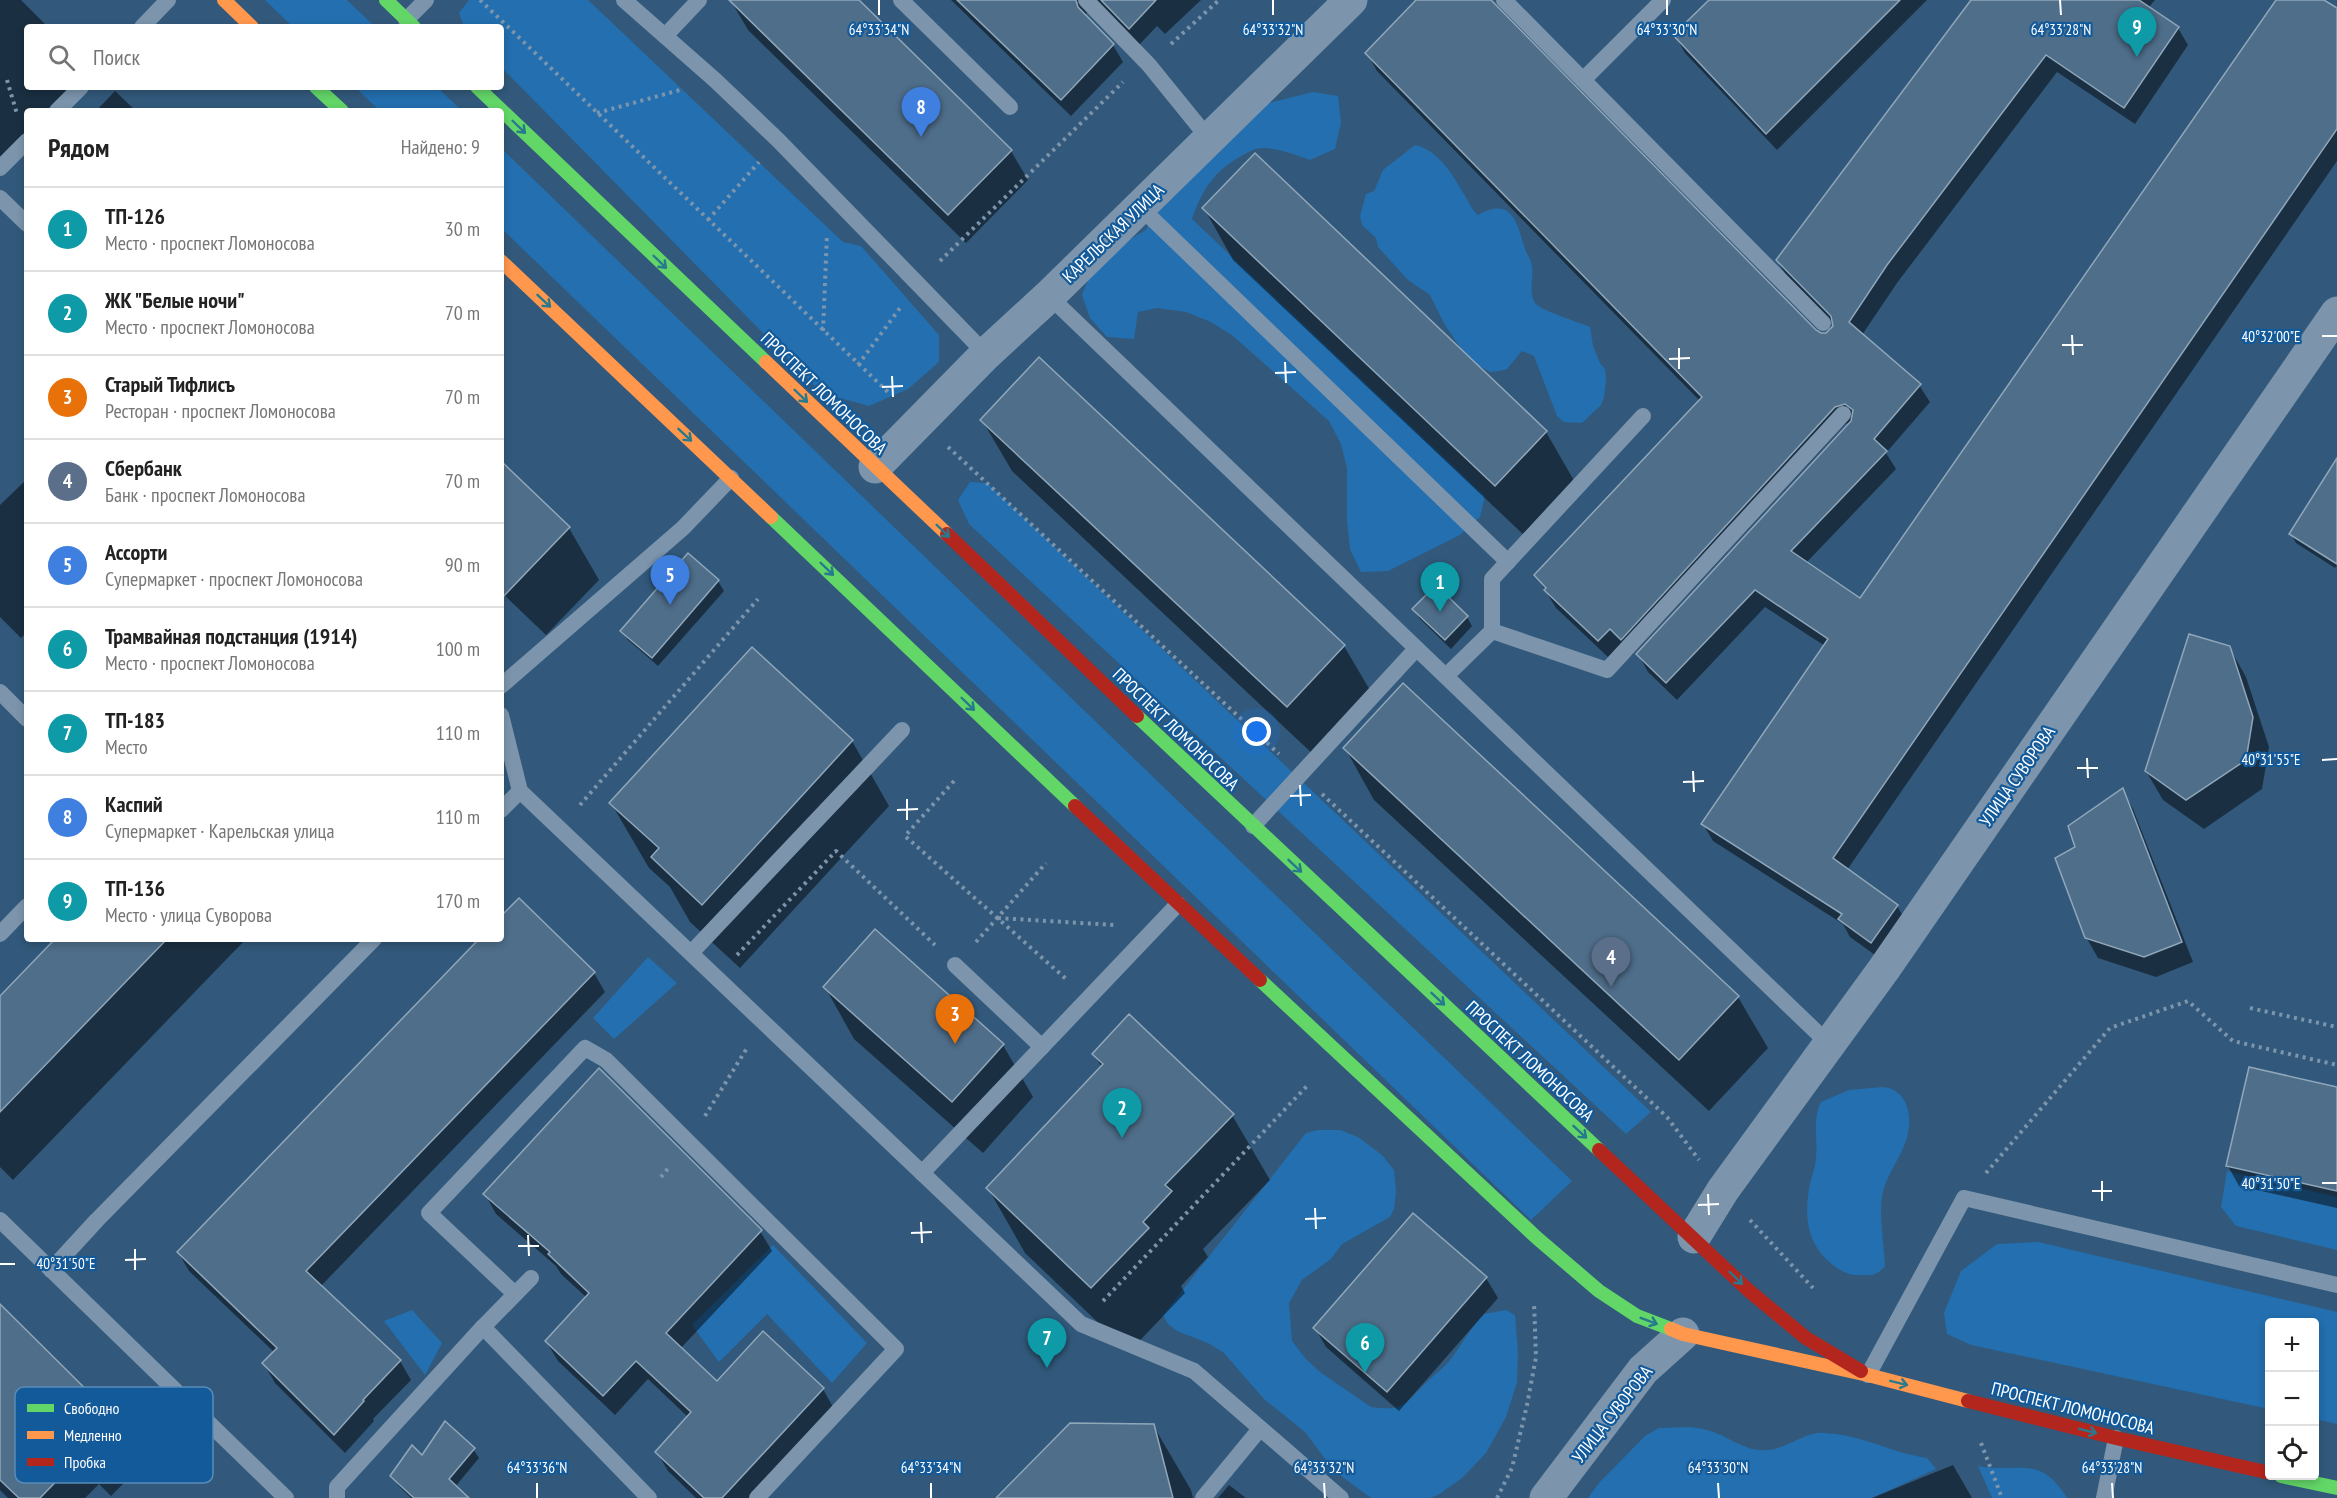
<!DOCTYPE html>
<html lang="ru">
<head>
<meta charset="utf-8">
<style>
	body { margin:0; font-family:"PT Sans Narrow",sans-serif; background:#f2f2f2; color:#222 }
	.controls { position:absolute; right:18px; bottom:18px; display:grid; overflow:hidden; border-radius:6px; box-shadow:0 3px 9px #0003 }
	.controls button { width:54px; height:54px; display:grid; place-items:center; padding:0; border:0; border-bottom:2px solid #e0e0e0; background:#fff; color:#222; font:30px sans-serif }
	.you { position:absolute; left:1257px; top:732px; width:21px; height:21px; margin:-15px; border:4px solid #fff; border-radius:50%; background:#1a73e8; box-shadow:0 0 0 9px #1a73e833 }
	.badge { display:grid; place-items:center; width:39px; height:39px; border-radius:50%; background:#b45309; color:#fff; font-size:20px; font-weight:700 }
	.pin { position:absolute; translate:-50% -50px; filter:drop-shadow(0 2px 3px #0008) }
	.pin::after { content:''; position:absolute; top:32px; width:21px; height:18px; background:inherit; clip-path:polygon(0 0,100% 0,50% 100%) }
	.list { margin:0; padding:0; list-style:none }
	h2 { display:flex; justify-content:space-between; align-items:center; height:78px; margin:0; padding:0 24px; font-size:26px }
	h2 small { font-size:20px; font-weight:400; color:#767676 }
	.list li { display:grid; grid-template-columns:39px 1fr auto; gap:18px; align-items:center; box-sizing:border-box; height:84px; padding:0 24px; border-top:2px solid #e0e0e0 }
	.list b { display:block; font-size:22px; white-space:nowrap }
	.list p { margin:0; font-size:20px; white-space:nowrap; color:#767676 }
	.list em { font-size:20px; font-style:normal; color:#767676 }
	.icon { flex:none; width:33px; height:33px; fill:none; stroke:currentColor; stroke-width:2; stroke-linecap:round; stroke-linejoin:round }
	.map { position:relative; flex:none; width:2337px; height:1498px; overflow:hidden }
	.search { position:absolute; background:#fff; box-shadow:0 3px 9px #0003; left:24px; top:24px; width:480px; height:66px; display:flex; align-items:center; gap:15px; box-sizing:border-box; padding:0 21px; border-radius:6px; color:#767676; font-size:22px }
	.panel { position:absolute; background:#fff; box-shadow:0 3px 9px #0003; left:24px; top:108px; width:480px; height:834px; border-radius:6px }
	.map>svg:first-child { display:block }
</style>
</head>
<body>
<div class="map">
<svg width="2337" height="1498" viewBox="0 0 2337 1498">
	<rect width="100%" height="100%" fill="#32597b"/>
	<g fill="#236faf">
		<path d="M265,0h82l28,27h-82z"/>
		<path d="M469,0h119l255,242 18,4 78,89v27l-31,27 -39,17 -47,-13 -321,-326v-40h-37l-5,-14z"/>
		<path d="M355,87h82l25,24h-82z"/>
		<path d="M1313,92l25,4 3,27 -6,26 -25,11c-14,-5 -39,-15 -54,-11 -4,1 -9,4 -13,6 -29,16 -40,33 -51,64l293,277 -5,21 -20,18 -72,36 -27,1 -11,-23 -3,-29v-52l-6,-24 -12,-23 -96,-85 -22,-14 -25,-10 -29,-4 -19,4 -4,27 -27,-2 -17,-19 -8,-23 9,-23 34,-30 21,-12 10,-22 105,-103z"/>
		<path d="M1415,145c26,6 39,33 52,54 4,7 5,11 11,16 34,-19 39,7 47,34 2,6 6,10 7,17 2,11 -4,26 3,37 4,7 44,19 55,24l3,19 7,17 5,6 1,10 -2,18 -3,8 -19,18 -18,-1 -7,-6 -23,-60 -12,-5 -15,18 -8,2 -9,1 -15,-8 -13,-14 -17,-25 -15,-30 -22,-15 -30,-33 -2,-9 -14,-13 -2,-9 6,-22 8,-3 9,-21z"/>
		<path d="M501,148l1071,1033 -41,39 -1030,-992z"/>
		<path d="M970,482l17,1 664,629 -25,22 -657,-610 -11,-24z"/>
		<path d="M648,957l29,26 -63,56 -21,-21z"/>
		<path d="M1883,1087c28,3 31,36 21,59 -7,17 -19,32 -22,50 -3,21 2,49 3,70 -9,11 -15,9 -29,9 -10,0 -20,-7 -28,-14 -22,-20 -24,-48 -18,-77 2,-9 6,-18 6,-27 2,-19 -4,-37 5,-55l28,-12z"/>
		<path d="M1318,1130h22l18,7 24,18 12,15 2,21 -2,18 -4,8 -48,27 -11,15 -29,21 -13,23 3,38 13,17 15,14 51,35c34,5 34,-4 56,-25 8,-8 17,-14 24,-23 11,-15 20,-32 33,-45l22,-4 9,5 3,37 -1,30 -11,35 -20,36 -24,25 -24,17 -8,3h-59l-31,-23 -14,-15 -21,-28 -41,-33 -40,-46 -16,-10 -31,-12 -9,-7 -5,-9 143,-182z"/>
		<path d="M2227,1171l110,26v53l-101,-24 -15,-19z"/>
		<path d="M2038,1242l299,70v112l-22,-5 -1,-97h-44l-1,87 -298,-64 -24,-11 -3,-21 17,-42 36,-27z"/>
		<path d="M773,1245l94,98 -35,40 -65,-69 -48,48 -27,-37z"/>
		<path d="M412,1310l30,33 -17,32 -41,-54z"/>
		<path d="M1689,1427c9,1 18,2 27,6 15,6 26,15 42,17 26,3 46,-19 66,-17 36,1 68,20 103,25l9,11 -64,29h-284l11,-15 46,-47 14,-8z"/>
		<path d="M1978,1466c40,8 61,-13 89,32h-75z"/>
	</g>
	<g fill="#0007">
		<path d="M0,0h21l27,27h-21v60h54l-24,24h-30v31l-27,27z"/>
		<path d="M733,0h124l154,151 17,29 -62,63 -218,-213 -17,-29z"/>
		<path d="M951,0h250l-36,34 -8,-8 -18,19 -50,-36 -4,7 28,29 10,17 -52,54z"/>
		<path d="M1418,0h70l333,335 10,-3 4,-6 -47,-48 -11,-18 196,-260h182l-7,8 30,20 10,17 -53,79 -78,-52 -160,211 -35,52 57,50 11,17 -44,51 10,16 -90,94 55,37 417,-600h43l16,10v151l-490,709 50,36 10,17 -25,37 -32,-23 -7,-13 -130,-83 -10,-17 122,-178 -60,-39 -88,93 -29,-28 -10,-18 214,-232 -7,2 -214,232 -11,-10 -11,12 -53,-50 -20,-33 164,-174 -323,-330 -10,-18z"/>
		<path d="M1711,0h216l-150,150 -92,-97 -10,-18z"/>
		<path d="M115,91l21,20h-40z"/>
		<path d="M1255,155l291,277 30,52 -50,53 -293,-277 -29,-52z"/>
		<path d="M982,420l362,226 30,51 -57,61 -305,-287z"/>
		<path d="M501,463l68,65 30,52 -53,55 -45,-43z"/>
		<path d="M2337,464v101l-2,3 -39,-25 -5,-9z"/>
		<path d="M27,479v153l-6,6 -21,-21v-112z"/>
		<path d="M688,555l30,26 6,10 -66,75 -30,-26 -6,-9z"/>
		<path d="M1414,610l53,7 5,9 -21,23 -31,-30z"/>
		<path d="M2229,647l17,30 23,70 -7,42 -58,40 -41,-29 -17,-29z"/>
		<path d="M852,741l37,65 -149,162 -50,-46 -20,-35 -21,-19 -38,-65z"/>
		<path d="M1345,748l393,249 30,51 -59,63 -335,-311z"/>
		<path d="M2122,790l11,19 60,153 -37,15 -58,-19 -12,-21 -9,-90z"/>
		<path d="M501,918l93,55 11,19 -285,295 80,74 11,19 -38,39 1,2 -29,32 -70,-70 -11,-19 11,-11 -86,-82 -11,-19 303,-313h20z"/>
		<path d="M57,939h189l-233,241 -13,-13v-169z"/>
		<path d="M825,987l178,58 30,52 -50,56 -129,-114z"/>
		<path d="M1094,1054l138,61 38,65 -67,69 5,8 -27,29 4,7 -56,59 -104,-99 -37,-65 114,-120z"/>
		<path d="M2337,1089v119l-98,-22 -11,-20z"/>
		<path d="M485,1194l275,37 12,20 -92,98 37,34 106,6 11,20 -82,89h-56l-28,-27 -11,-19 31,-35 -40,-38 -33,36 -57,-54 -12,-20 41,-43 -26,-24 -5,-8 -60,-52z"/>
		<path d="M1413,1215l73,63 12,20 -99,113 -73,-64 -11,-19z"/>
		<path d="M0,1306l128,127 17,29 -34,34 -12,-12 -14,14h-77l-8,-8z"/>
		<path d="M1153,1425l38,65 2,8h-195z"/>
		<path d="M473,1449l6,9 -24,29 11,11h-55l-13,-13 -6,-9 30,-19z"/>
		<path d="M1953,1465l19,33h-100z"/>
		<path d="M1229,1485l17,13h-28z"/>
	</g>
	<g fill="#4f6e8a" stroke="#90a7ba" stroke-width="1.5">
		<path d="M729,0h130l153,150 -64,65z"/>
		<path d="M957,0h119l2,7 36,37 -53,56z"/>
		<path d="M1101,0h55l-27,29z"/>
		<path d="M1416,0h75l325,330 5,3h5l7,-7 -2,-10 -55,-56 195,-260h168l40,27 -55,81 -78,-53 -159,210 -38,57 72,62 -47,55 13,12 -96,100 69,47 416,-598h48l13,8v121l-504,729 65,47 -27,38 -33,-24 4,-5 -141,-90 127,-185 -73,-49 -89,93 -30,-29 215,-233 2,-11 -8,-6 -10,3 -214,233 -11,-11 -12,12 -54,-51 2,-2 -12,-13 168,-178 -337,-344z"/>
		<path d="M1709,0h191l-134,134 -93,-99z"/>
		<path d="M1255,153l292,278 -52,55 -293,-278z"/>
		<path d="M1039,357l306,288 -58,62 -307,-287z"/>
		<path d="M2337,458v106l-48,-30z"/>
		<path d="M501,461l69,66 -69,72z"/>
		<path d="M688,553l31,27 -67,78 -32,-27z"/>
		<path d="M1436,585l32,31 -23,24 -33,-31z"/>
		<path d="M2189,634l41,12 23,71 -7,43 -60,40 -41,-29z"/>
		<path d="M752,647l101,93 -151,165 -51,-48 8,-9 -50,-45z"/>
		<path d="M1403,683l336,313 -60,64 -336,-312z"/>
		<path d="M2123,788l59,154 -38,15 -59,-19 -30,-80 20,-11 -7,-21z"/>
		<path d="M519,898l76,74 -289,299 95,89 -38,40 1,1 -30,34 -72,-72 15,-15 -100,-96 302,-313h22v-23z"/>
		<path d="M875,929l129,115 -52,58 -129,-115z"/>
		<path d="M55,939h112l-167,173v-116z"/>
		<path d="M1129,1014l105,100 -69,71 7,6 -29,31 6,6 -58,60 -105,-100 117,-124 -11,-10z"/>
		<path d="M2249,1067l88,20v104l-111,-25z"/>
		<path d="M599,1068l163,162 -96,103 51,48 46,-50 61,57 -102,110h-18l-49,-46 36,-40 -55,-51 -33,35 -58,-55 44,-48 -41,-39 2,-2 -67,-58z"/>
		<path d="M1413,1213l74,64 -100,115 -74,-64z"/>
		<path d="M0,1304l129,128 -35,36 -13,-12 -41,42h-21l-19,-18z"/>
		<path d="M445,1421l30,27 -26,31 20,19h-55l-24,-22 22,-31 10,10z"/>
		<path d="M1070,1423l84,1 19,74h-177z"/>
	</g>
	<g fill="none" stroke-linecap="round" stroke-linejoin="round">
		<g stroke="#7c95ad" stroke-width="4" stroke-dasharray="3 4.5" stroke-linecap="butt">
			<path d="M480,0l411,395"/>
			<path d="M1171,44l48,-44"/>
			<path d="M7,80l10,34"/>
			<path d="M597,113l83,-23"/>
			<path d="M708,220l51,-58"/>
			<path d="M940,261l183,-179"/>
			<path d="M823,331l4,-97"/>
			<path d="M858,365l42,-57"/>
			<path d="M948,447l331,307"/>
			<path d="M954,781l-49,55 161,143"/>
			<path d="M1322,794l345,323 32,43"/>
			<path d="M580,805l178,-206"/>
			<path d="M998,918l116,7"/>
			<path d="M976,942l70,-79"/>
			<path d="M737,955l99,-104 99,94"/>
			<path d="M2250,1008l87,19"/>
			<path d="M705,1116l42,-68"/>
			<path d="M1986,1173l124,-145 78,-27 45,40 104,24"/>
			<path d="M661,1177l9,-11"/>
			<path d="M1750,1220l63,68"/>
			<path d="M1103,1301l204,-215"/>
			<path d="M1981,1443l21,55"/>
			<path d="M1497,1498l15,-30 15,-63 9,-48 -2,-55"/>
		</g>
		<g stroke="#7c95ad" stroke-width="16">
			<path d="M624,0l91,80 63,60 208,214"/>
			<path d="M901,0l109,107"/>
			<path d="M1086,0l63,65 60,74"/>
			<path d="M1504,0l319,323"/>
			<path d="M406,20l20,-20"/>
			<path d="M142,27l26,-27"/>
			<path d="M665,36l34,-36"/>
			<path d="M1583,80l80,-80"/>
			<path d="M57,111l24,-24"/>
			<path d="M0,168l27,-27"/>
			<path d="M0,198l27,26"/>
			<path d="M1140,207l368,355"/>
			<path d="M1049,296l780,748"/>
			<path d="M1492,631l115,39 236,-256"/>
			<path d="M1446,676l46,-45v-52l151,-163"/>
			<path d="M501,686l182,-158 48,-50"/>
			<path d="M0,692l27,27"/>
			<path d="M501,715l19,76 -19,19"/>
			<path d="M520,791l561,533 113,47 147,127"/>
			<path d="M1253,826l163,-177"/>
			<path d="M0,934l27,-28"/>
			<path d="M691,953l211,-223"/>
			<path d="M955,965l87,82"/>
			<path d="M922,1173l256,-269"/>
			<path d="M0,1220l286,278"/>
			<path d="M51,1270l46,-50 277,-281"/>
			<path d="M515,1294l-86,-81 156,-165 21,12 290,289 -139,149"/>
			<path d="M483,1327l166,171"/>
			<path d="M1868,1375l96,-177 373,87"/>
			<path d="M337,1498v-11l146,-160 48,-49"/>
			<path d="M1203,1498l56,-68"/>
			<path d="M2104,1498l12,-60"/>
		</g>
		<g stroke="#7c95ad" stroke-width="33">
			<path d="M875,467l111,-113 63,-58 302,-296"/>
			<path d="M1694,1237l29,-47 161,-221 453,-656"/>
			<path d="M1546,1498l97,-128 40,-36"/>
		</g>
		<g stroke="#63d668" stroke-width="14">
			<path d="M386,0l28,27"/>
			<path d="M316,87l26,24"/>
			<path d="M477,87l289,275"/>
			<path d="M771,517l304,289"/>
			<path d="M1137,716l462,434"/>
			<path d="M1260,980l277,258 62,53 38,25 34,13"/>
			<path d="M2281,1476l56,12"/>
		</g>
		<g stroke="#ff974d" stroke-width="14">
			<path d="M224,0l28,27"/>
			<path d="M501,261l270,256"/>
			<path d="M766,362l181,172"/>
			<path d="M1671,1329l12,5 185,41 100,26"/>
		</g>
		<g stroke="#b3261e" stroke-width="14">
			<path d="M947,534l190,182"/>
			<path d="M1075,806l185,174"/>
			<path d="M1599,1150l149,140 58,48 55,33"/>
			<path d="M1968,1401l148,37 154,35"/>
		</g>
	</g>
	<defs><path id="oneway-shaft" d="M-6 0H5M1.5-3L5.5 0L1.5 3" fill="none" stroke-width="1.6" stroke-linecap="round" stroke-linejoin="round" transform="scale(1.5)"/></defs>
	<g stroke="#27798e">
		<use href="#oneway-shaft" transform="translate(519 127) rotate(44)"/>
		<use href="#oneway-shaft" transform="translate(660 262) rotate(44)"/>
		<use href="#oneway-shaft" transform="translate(544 301) rotate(43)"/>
		<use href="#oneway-shaft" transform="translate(801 396) rotate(44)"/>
		<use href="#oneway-shaft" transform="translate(685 435) rotate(43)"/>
		<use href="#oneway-shaft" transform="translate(943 531) rotate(44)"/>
		<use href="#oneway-shaft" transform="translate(827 569) rotate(44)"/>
		<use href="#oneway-shaft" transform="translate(968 704) rotate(44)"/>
		<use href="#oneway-shaft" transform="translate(1295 866) rotate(43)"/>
		<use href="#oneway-shaft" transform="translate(1438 999) rotate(43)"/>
		<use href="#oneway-shaft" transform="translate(1580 1132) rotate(43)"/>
		<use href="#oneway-shaft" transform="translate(1736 1278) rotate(44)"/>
		<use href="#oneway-shaft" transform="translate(1649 1321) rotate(21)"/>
		<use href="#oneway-shaft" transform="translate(1899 1383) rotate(14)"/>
		<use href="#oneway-shaft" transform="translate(2088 1431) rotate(14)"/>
	</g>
	<path fill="none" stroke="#fff" stroke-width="2" d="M879,0v15M1273,0v15M1667,0v15M2060,0l1,15M2072,335l1,20M2322,336h15M2062,345h21M1679,348v21M1669,359l21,-1M1285,362l1,21M1275,373l21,-1M892,376l1,21M882,387l21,-1M2087,758l1,20M2322,760l15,-1M2077,768h21M1693,771l1,21M1683,782l21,-1M1300,785l1,21M1290,796l21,-1M907,799v21M897,810l21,-1M2102,1181v20M2322,1183h15M2092,1191h20M1708,1194l1,21M1698,1205l21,-1M1315,1208l1,21M1305,1219l21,-1M921,1222l1,21M911,1233l21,-1M528,1235l1,21M518,1246h21M135,1249v21M125,1260l21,-1M0,1264h15M537,1483v15M931,1483v15M1324,1483l1,15M1718,1483l1,15M2112,1483l1,15"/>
	<g text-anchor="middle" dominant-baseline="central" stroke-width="4.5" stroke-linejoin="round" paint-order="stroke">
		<g font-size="18" fill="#fff" stroke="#135a9a">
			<text transform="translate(1113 233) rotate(-44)">КАРЕЛЬСКАЯ УЛИЦА</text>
			<text transform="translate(824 393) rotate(44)">ПРОСПЕКТ ЛОМОНОСОВА</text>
			<text transform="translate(1176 729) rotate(44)">ПРОСПЕКТ ЛОМОНОСОВА</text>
			<text transform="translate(2017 776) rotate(-55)">УЛИЦА СУВОРОВА</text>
			<text transform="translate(1530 1061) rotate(43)">ПРОСПЕКТ ЛОМОНОСОВА</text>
			<text transform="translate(2073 1408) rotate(14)">ПРОСПЕКТ ЛОМОНОСОВА</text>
			<text transform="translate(1612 1414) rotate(-52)">УЛИЦА СУВОРОВА</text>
		</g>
	</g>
	<rect x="15" y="1387" width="198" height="96" rx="9" fill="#135a9a" stroke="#5a8cb8" stroke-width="1.5"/>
	<rect x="27" y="1404" width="27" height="8" fill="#63d668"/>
	<rect x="27" y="1431" width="27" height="8" fill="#ff974d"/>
	<rect x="27" y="1458" width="27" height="8" fill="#b3261e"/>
	<g font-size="16" fill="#fff">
		<text x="64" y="1414">Свободно</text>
		<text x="64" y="1441">Медленно</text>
		<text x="64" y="1468">Пробка</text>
	</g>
	<g font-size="15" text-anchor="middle" fill="#fff" stroke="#135a9a" stroke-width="4.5" stroke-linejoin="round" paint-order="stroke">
		<text x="879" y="35">64°33'34"N</text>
		<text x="1273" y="35">64°33'32"N</text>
		<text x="1667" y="35">64°33'30"N</text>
		<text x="2061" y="35">64°33'28"N</text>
		<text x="2271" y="342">40°32'00"E</text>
		<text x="2271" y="765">40°31'55"E</text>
		<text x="2271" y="1189">40°31'50"E</text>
		<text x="66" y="1269">40°31'50"E</text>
		<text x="537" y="1473">64°33'36"N</text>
		<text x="931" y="1473">64°33'34"N</text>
		<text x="1324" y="1473">64°33'32"N</text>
		<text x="1718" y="1473">64°33'30"N</text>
		<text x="2112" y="1473">64°33'28"N</text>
	</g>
</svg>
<div class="controls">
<button>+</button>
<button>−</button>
<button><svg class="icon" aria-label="locate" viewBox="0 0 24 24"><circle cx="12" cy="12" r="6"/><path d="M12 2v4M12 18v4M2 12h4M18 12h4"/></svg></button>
</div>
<div class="you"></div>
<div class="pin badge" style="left:1440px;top:612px;background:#0f9aa8">1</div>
<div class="pin badge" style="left:1122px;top:1138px;background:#0f9aa8">2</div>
<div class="pin badge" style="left:955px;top:1044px;background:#e8710a">3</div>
<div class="pin badge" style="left:1611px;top:987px;background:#5c6f8a">4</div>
<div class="pin badge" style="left:670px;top:605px;background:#3f7fe0">5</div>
<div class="pin badge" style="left:1365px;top:1373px;background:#0f9aa8">6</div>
<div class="pin badge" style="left:1047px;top:1368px;background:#0f9aa8">7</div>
<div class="pin badge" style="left:921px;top:137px;background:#3f7fe0">8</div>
<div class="pin badge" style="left:2137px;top:57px;background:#0f9aa8">9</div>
<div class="search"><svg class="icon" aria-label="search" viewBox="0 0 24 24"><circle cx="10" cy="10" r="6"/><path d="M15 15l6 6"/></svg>Поиск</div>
<section class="panel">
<h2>Рядом<small>Найдено: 9</small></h2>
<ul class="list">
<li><span class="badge" style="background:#0f9aa8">1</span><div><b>ТП-126</b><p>Место · проспект Ломоносова</p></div><em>30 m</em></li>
<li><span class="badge" style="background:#0f9aa8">2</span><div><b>ЖК &quot;Белые ночи&quot;</b><p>Место · проспект Ломоносова</p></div><em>70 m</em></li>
<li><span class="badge" style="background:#e8710a">3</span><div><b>Старый Тифлисъ</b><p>Ресторан · проспект Ломоносова</p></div><em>70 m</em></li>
<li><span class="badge" style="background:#5c6f8a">4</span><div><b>Сбербанк</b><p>Банк · проспект Ломоносова</p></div><em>70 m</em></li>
<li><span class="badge" style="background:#3f7fe0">5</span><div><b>Ассорти</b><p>Супермаркет · проспект Ломоносова</p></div><em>90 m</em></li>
<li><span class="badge" style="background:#0f9aa8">6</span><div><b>Трамвайная подстанция (1914)</b><p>Место · проспект Ломоносова</p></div><em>100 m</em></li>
<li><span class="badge" style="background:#0f9aa8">7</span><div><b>ТП-183</b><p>Место</p></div><em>110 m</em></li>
<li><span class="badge" style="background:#3f7fe0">8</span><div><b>Каспий</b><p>Супермаркет · Карельская улица</p></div><em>110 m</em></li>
<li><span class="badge" style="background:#0f9aa8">9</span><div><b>ТП-136</b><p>Место · улица Суворова</p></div><em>170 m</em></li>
</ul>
</section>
</div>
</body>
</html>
